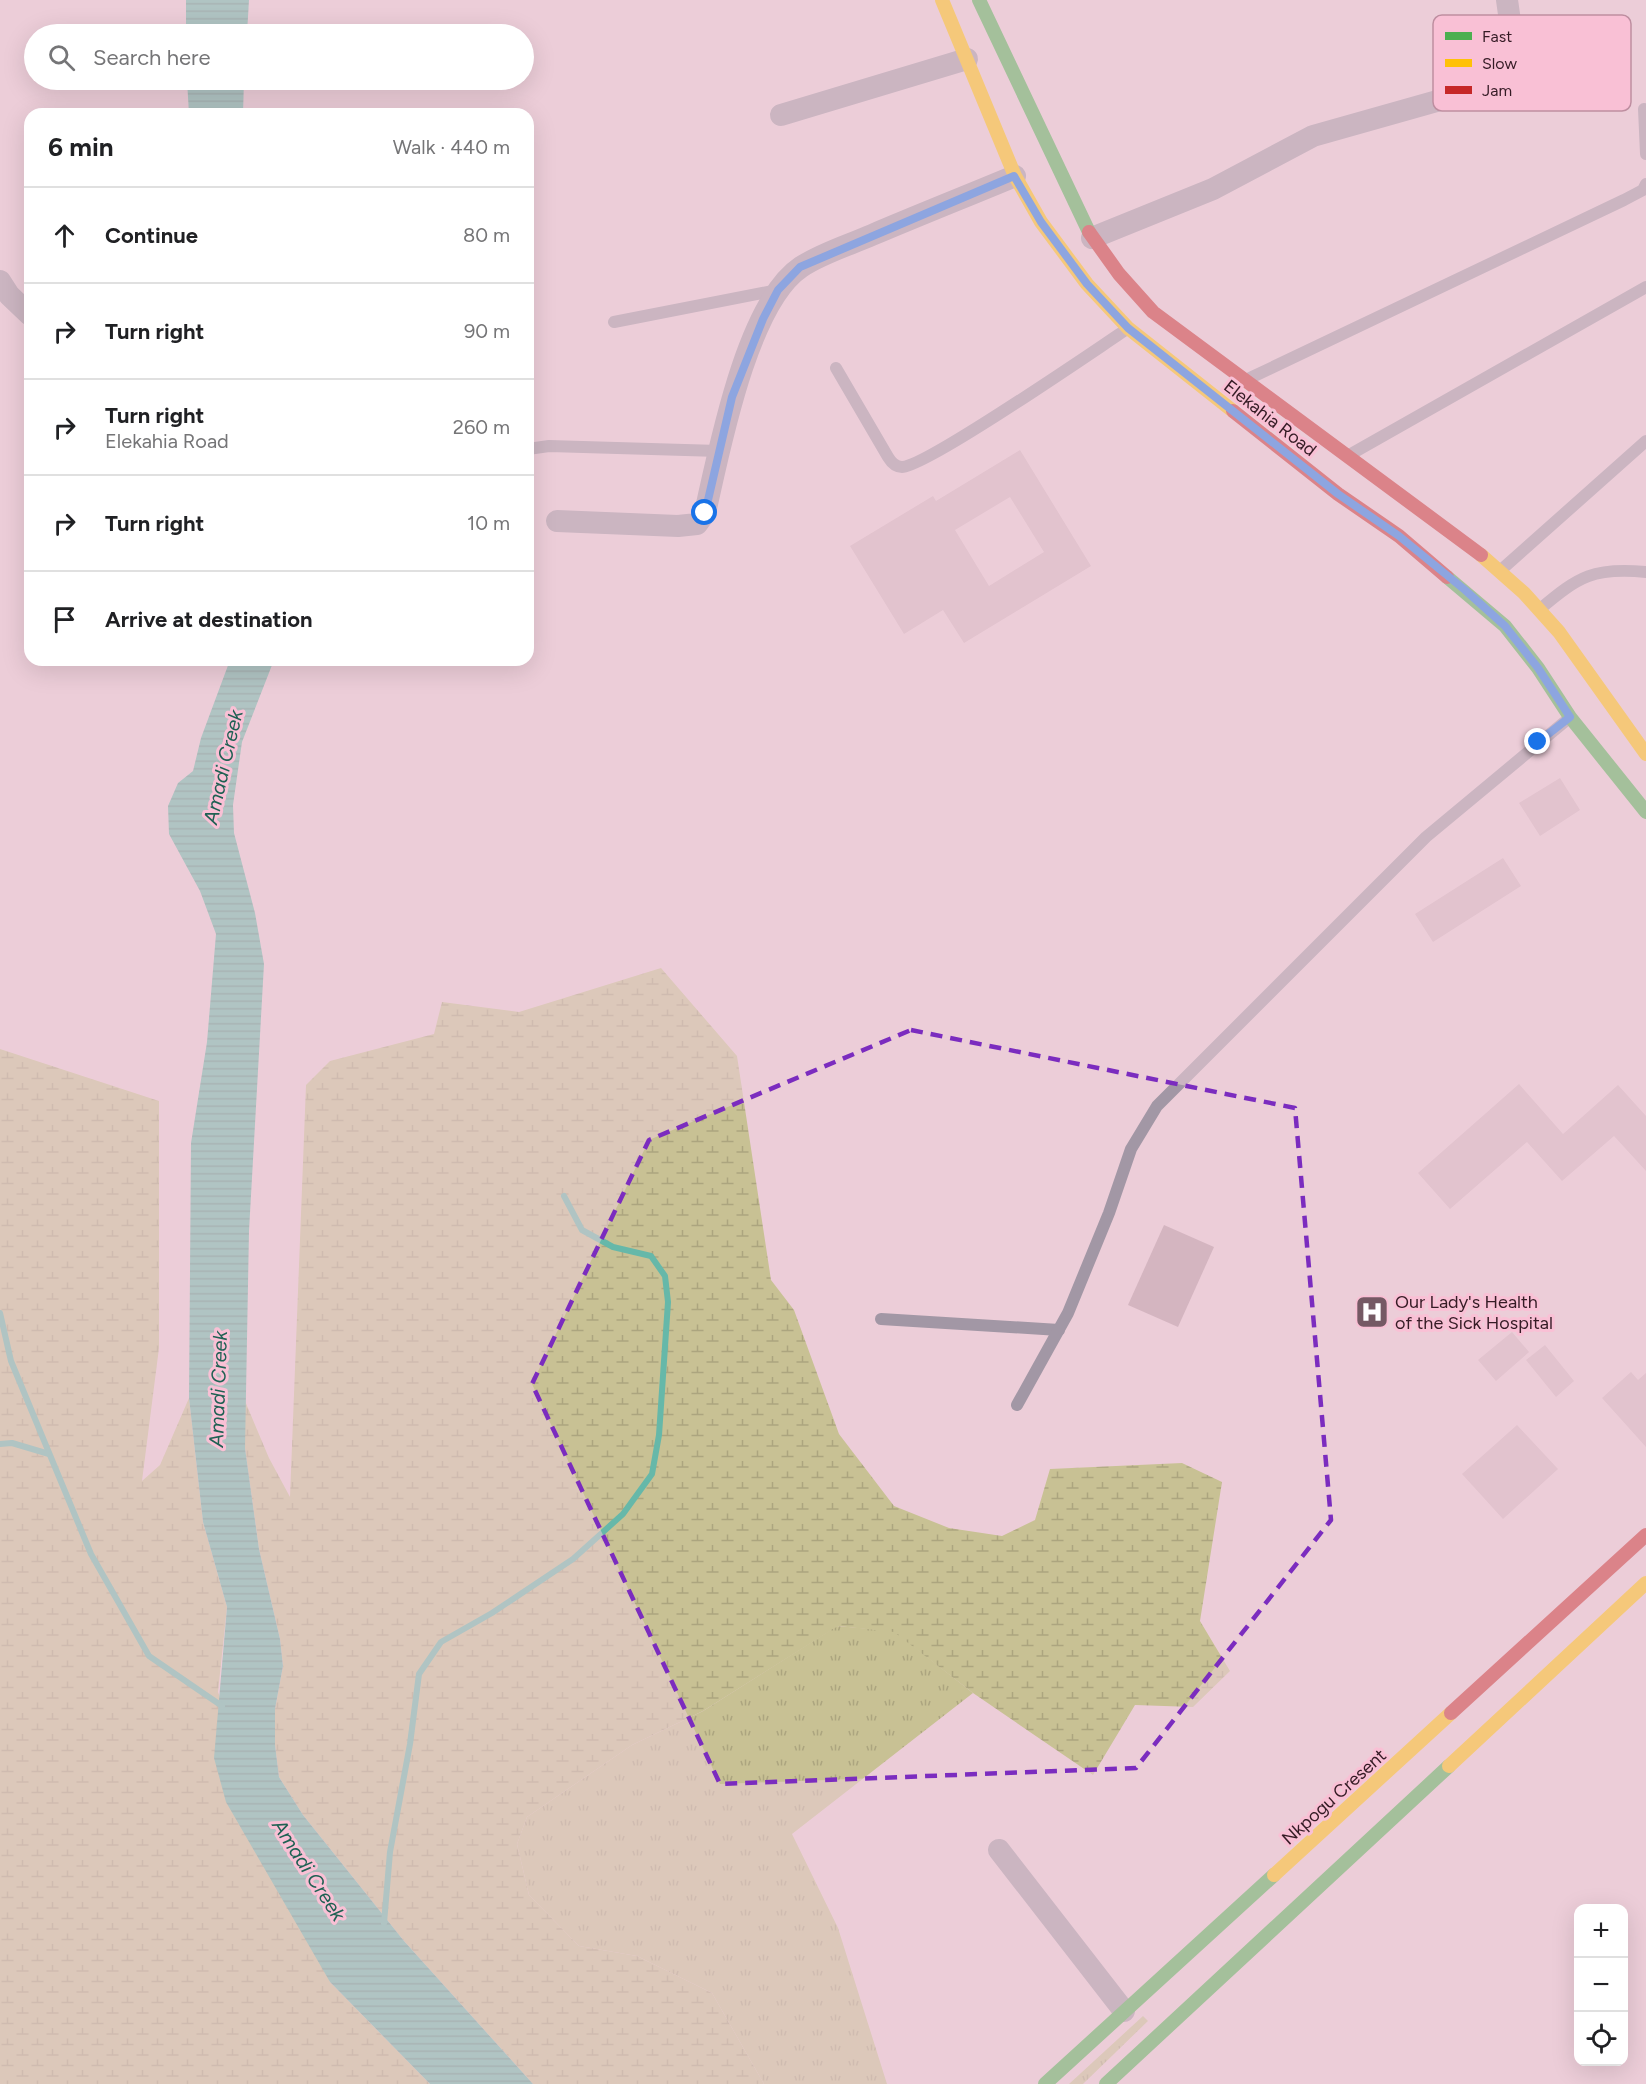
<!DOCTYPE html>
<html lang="en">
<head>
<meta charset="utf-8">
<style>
	body { margin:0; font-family:Figtree,sans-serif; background:#f6f6f6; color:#202124 }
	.controls { position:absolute; right:18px; bottom:18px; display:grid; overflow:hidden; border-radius:12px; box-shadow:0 6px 24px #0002 }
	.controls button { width:54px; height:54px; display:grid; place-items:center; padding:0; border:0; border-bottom:2px solid #e0e0e0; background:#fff; color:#202124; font:30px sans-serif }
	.stop { position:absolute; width:18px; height:18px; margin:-14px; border:4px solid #1a73e8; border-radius:50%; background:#fff }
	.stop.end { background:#1a73e8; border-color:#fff; box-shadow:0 2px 6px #0008 }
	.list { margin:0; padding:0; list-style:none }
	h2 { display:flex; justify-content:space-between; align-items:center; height:78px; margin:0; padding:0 24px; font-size:26px }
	h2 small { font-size:20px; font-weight:400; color:#757577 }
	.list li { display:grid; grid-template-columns:39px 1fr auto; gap:18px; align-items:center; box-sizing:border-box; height:96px; padding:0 24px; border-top:2px solid #e0e0e0 }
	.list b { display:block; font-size:22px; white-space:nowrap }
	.list p { margin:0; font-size:20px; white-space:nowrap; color:#757577 }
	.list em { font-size:20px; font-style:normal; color:#757577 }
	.icon { flex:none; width:33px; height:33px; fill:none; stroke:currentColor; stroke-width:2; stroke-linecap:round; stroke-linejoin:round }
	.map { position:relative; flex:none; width:1646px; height:2084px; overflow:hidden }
	.search { position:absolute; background:#fff; box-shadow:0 6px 24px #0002; left:24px; top:24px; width:510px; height:66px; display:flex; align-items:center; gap:15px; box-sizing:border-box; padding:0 21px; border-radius:33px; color:#757577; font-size:22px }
	.panel { position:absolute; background:#fff; box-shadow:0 6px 24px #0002; left:24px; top:108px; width:510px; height:558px; border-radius:18px }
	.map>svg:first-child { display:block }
</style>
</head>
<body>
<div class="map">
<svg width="1646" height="2084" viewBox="0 0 1646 2084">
	<defs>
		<pattern id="grass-tufts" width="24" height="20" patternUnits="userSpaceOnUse" patternTransform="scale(1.5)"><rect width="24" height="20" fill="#c8c194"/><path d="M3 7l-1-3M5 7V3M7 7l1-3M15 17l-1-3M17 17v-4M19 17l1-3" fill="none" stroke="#aca57f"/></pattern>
		<pattern id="wetland-marsh" width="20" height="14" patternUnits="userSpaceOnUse" patternTransform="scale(1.5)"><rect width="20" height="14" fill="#c8c194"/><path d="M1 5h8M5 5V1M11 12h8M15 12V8" fill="none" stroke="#aca57f"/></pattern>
		<pattern id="water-rules" width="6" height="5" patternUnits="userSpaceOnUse" patternTransform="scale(1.5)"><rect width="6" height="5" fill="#66b8a9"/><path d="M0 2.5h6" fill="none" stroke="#559589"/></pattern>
	</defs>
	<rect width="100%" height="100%" fill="#eccdd8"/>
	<g fill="url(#grass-tufts)">
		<path d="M837,1626l57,5 79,62 -181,141 46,94 49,156h-123l-52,-91 -75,-37 -58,-10 -50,-51 -12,-51 10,-27 105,-72 71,-34z"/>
		<path d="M1143,2016l5,5 -65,63h-14z"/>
	</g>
	<g fill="url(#wetland-marsh)">
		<path d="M661,968l76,88 34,224 23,30 45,124 55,72 55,22 53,8 33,-16 15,-51 132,-6 40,19 -22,139 30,50 -37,36 -58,-2 -42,70 -120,-82 -79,-61 -56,-6 -135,85 -71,34 -105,72 -10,27 12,51 50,51 58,10 75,37 52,91h-231l-129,-143 -101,-126 -24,-38 -4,-32v-36l8,-43 -3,-27 -21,-90 -14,-101v-47l24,57 21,39 16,-412 24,-24 104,-27 8,-32 77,10z"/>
		<path d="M0,1049l159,52v247l-17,133 18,-16 29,-67 14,124 24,85 -9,85 112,290 100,102h-430z"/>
	</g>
	<g fill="url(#water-rules)">
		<path d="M186,0h63l-2,34h-61z"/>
		<path d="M187,80h57l-1,34h-54z"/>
		<path d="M230,660h44l-32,82 -9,63 1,28 21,80 9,51 -15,267 -4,217 14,101 21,90 3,27 -8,43v36l4,32 24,38 101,126 129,143h-103l-100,-102 -104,-180 -12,-44 13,-151 -24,-85 -14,-124 2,-255 16,-101 9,-108 -16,-43 -31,-57 -1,-28 10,-23 15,-12 8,-33z"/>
	</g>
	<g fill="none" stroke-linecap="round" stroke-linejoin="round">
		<g stroke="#66b8a9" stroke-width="6">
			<path d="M0,1313l11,48 80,193 58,102 73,50"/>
			<path d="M0,1444l12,-1 37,11"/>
			<path d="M384,1923l6,-71 20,-108 9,-70 22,-32 51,-29 81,-54 50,-45 29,-40 7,-39 9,-133 -3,-26 -14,-20 -38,-9 -31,-17 -18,-34"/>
		</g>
	</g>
	<g fill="#d4b5c0" fill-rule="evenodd">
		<path d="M1020,450l71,116 -127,77 -21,-33 -39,24 -54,-88 83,-50 3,5zM1010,497l34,55 -55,34 -34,-56z"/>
		<path d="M1560,778l20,32 -40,26 -21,-33z"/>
		<path d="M1503,858l18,28 -88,56 -18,-28z"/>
		<path d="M1519,1084l44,50 55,-49 28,31v55l-32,-35 -52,45 -35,-39 -77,67 -32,-36z"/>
		<path d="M1164,1225l50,22 -36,80 -50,-22z"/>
		<path d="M1512,1332l17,20 -33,29 -18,-21z"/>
		<path d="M1545,1345l29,36 -18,16 -30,-37z"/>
		<path d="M1631,1372l7,8 8,-7v74l-44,-49z"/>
		<path d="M1517,1425l41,44 -55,50 -41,-45z"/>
	</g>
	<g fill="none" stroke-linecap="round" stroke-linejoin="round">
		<g stroke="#a297a5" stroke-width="12">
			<path d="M1644,109l2,45"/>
			<path d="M614,322l164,-32"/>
			<path d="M836,368l52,89c3,5 7,10 14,10 24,0 193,-117 225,-138"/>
			<path d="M1250,378l374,-178 19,-10 3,-6"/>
			<path d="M528,449l21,-3 170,5"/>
			<path d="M1351,454l295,-167"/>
			<path d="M1501,570l145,-129"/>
			<path d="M1540,609c39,-33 54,-42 106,-37"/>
			<path d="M881,1319l178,11"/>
			<path d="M1017,1405l51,-92 41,-100 22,-64 26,-43 269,-269 142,-118"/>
		</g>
		<g stroke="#a297a5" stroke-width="22">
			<path d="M781,115l186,-56"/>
			<path d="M1092,238l121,-49 100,-53 170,-48 29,-12 4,-12 -9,-64"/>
			<path d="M0,281l9,14 21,20"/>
			<path d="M557,521l121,5 19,-2 8,-11c14,-62 42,-210 96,-246 21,-14 48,-22 71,-32 47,-20 95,-39 143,-59"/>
			<path d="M999,1850l125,161"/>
		</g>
		<g stroke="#4caf50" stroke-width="14">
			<path d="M979,0l110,232"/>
			<path d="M1447,577l58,49 33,42 32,49 76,95"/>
			<path d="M1045,2084l229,-209"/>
			<path d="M1106,2084l343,-318"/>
		</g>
		<g stroke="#ffc107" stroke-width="14">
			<path d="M942,0l73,176 26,46 46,62 41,44 105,83"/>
			<path d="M1481,555l43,38 35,39 87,122"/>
			<path d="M1449,1766l197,-183"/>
			<path d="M1274,1875l177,-162"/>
		</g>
		<g stroke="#c62828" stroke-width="14">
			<path d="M1089,232l30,42 34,38 328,243"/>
			<path d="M1233,411l105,83 61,42 48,41"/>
			<path d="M1451,1713l195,-178"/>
		</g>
	</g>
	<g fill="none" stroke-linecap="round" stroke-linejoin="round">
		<path stroke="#1a73e8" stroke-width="8" d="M705,513l27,-116 31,-78 15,-29 22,-23 214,-91 27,46 46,62 41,44 210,166 61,42 66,54 40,36 33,42 32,49 -32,25"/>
	</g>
	<path d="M0 0H1646V2084H0ZM911,1030l384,78 36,412 -195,248 -416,16 -188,-400 117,-244z" fill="#eccdd8" fill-opacity=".55" fill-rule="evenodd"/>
	<path fill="none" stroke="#7b2cbf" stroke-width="4.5" stroke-dasharray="12 8" stroke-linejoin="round" d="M911,1030l384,78 36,412 -195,248 -416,16 -188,-400 117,-244z"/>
	<defs>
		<symbol id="hospital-square" viewBox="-11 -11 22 22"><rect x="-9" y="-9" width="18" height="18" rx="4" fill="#755964" stroke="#f9c0d5"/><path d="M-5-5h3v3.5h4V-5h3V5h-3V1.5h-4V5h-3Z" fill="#fff"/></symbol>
	</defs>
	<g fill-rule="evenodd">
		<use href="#hospital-square" x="1353" y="1293" width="38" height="38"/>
	</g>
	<g text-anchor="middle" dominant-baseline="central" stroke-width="6" stroke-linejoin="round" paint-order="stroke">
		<g font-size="18" fill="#351b25" stroke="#f9c0d5">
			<text transform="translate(1270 418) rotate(38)">Elekahia Road</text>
			<text transform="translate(1334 1797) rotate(-42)">Nkpogu Cresent</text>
		</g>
		<g font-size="18" fill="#351b25" stroke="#f9c0d5" text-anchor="start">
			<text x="1395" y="1302">Our Lady's Health<tspan x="1395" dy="21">of the Sick Hospital</tspan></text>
		</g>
		<g font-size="20" font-style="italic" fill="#1f6153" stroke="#f9c0d5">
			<text transform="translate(223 767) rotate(-77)">Amadi Creek</text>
			<text transform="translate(218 1389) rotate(-88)">Amadi Creek</text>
			<text transform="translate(309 1870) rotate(57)">Amadi Creek</text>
		</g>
	</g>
	<rect x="1433" y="15" width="198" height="96" rx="9" fill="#f9c0d5" stroke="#be8ea0" stroke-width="1.5"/>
	<rect x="1445" y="32" width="27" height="8" fill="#4caf50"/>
	<rect x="1445" y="59" width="27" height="8" fill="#ffc107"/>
	<rect x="1445" y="86" width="27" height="8" fill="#c62828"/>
	<g font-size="16" fill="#351b25">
		<text x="1482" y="42">Fast</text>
		<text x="1482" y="69">Slow</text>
		<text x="1482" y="96">Jam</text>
	</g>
</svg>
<div class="controls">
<button>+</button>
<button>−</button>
<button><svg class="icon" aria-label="locate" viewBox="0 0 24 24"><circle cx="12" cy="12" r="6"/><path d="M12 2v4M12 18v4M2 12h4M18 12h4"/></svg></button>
</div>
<div class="stop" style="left:705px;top:513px"></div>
<div class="stop end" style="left:1538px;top:742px"></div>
<div class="search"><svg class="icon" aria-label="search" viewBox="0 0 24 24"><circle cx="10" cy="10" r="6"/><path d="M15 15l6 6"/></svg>Search here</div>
<section class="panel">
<h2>6 min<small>Walk · 440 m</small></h2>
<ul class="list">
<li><svg class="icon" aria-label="ahead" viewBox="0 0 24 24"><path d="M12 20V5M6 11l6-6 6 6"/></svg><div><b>Continue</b></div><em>80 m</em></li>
<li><svg class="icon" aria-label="right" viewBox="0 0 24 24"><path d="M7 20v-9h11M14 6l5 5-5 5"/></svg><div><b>Turn right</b></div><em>90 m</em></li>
<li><svg class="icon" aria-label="right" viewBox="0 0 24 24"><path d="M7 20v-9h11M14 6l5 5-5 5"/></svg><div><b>Turn right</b><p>Elekahia Road</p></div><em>260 m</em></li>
<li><svg class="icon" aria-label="right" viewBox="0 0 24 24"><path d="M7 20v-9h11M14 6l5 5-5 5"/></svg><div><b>Turn right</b></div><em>10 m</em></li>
<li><svg class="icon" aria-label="arrive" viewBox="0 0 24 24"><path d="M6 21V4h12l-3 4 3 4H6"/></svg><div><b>Arrive at destination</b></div></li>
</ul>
</section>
</div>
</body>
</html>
